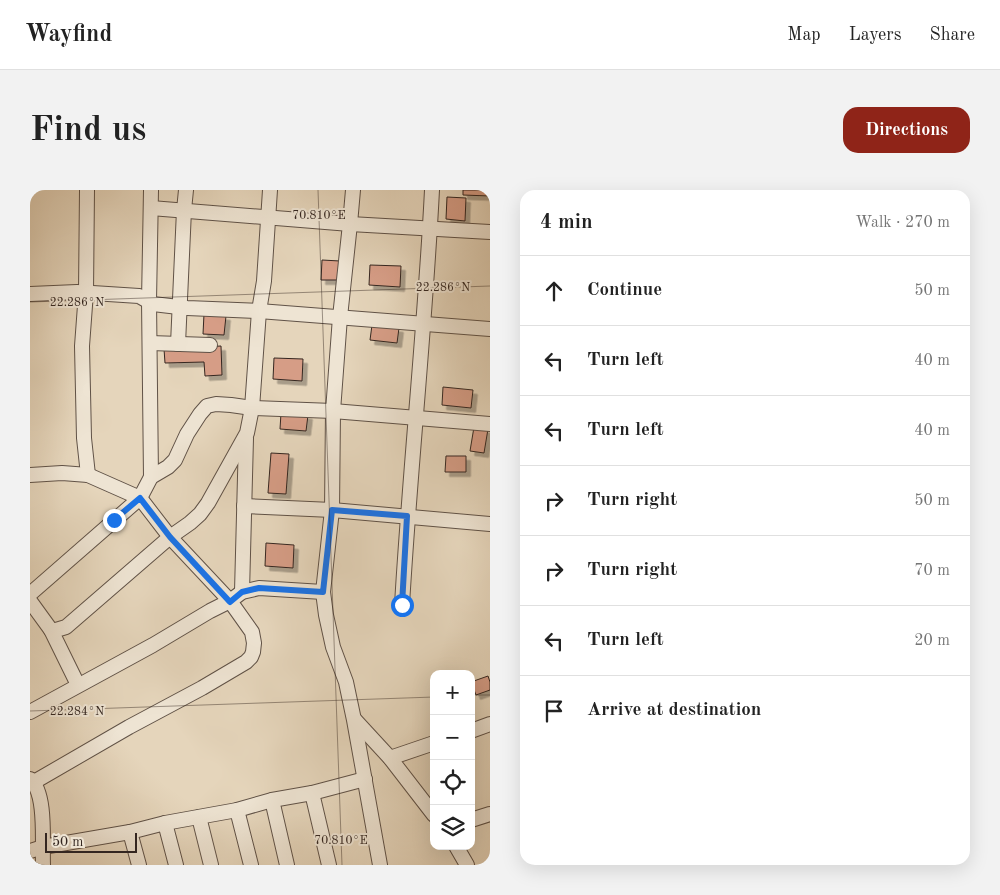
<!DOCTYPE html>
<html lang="en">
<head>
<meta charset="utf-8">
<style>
	body { margin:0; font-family:"Old Standard TT",serif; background:#f2f2f2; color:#222 }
	.controls { position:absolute; right:15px; bottom:15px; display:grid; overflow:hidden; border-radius:10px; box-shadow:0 5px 20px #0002 }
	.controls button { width:45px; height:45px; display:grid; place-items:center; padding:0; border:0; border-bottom:1px solid #e0e0e0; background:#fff; color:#222; font:25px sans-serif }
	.scale { position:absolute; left:15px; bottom:12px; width:92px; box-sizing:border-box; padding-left:5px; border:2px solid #342620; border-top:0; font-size:14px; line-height:18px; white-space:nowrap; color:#342620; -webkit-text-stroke:4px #eee4d3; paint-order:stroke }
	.stop { position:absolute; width:15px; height:15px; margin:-11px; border:4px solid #1a73e8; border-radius:50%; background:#fff }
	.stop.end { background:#1a73e8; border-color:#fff; box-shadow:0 1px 5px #0008 }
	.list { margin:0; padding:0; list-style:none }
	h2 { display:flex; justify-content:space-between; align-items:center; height:65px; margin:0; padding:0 20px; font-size:21px }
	h2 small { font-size:16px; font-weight:400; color:#767676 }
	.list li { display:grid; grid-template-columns:32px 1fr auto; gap:15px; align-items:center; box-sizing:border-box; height:70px; padding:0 20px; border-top:1px solid #e0e0e0 }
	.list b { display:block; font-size:19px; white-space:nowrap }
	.list em { font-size:16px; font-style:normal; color:#767676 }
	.icon { flex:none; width:28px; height:28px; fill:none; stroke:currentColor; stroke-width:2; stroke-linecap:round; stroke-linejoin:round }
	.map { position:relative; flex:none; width:460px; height:675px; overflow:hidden; border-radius:15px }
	header { display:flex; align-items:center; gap:30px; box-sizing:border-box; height:70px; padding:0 25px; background:#fff; border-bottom:1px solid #e0e0e0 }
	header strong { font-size:24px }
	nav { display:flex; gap:28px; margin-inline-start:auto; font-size:18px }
	.intro { display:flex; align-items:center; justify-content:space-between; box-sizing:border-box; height:120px; padding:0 30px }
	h1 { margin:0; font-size:35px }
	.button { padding:12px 22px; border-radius:15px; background:#8f2418; color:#fff; font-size:18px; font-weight:700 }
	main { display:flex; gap:30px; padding:0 30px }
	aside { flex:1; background:#fff; border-radius:15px; box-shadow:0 5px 20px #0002 }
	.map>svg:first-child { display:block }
</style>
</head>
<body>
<header>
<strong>Wayfind</strong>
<nav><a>Map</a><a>Layers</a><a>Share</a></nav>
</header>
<div class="intro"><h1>Find us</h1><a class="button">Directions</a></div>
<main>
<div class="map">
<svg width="460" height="675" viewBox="0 0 460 675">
	<defs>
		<filter id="shadow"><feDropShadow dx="4.5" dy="4.5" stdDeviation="0" flood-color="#0004"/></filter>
	</defs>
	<rect width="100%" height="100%" fill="#e5d5bb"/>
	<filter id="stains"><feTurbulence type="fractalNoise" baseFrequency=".004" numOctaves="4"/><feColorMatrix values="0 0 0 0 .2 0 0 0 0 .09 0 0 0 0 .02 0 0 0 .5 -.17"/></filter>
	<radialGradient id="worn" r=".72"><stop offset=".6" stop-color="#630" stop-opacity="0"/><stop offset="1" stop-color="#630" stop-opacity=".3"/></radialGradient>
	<g fill="#d69d86" stroke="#342620" filter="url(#shadow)">
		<path d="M433,0h27v6l-27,-1z"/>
		<path d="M417,7l19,1 -1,23 -19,-2z"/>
		<path d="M292,70l18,1 -1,19h-18z"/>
		<path d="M340,75l31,1 -1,21 -31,-2z"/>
		<path d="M174,124l22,2 -2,19 -21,-1z"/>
		<path d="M342,135l27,3 -2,15 -27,-3z"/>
		<path d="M191,156l1,29 -17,1 -1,-14 -39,1 -1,-14z"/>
		<path d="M244,168l29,1 -1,22 -29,-2z"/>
		<path d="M413,197l30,3 -2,18 -29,-3z"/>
		<path d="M251,223l27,2 -2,16 -26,-2z"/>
		<path d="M444,237l14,2 -4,24 -14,-2z"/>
		<path d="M241,263l18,1 -3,40 -18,-1z"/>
		<path d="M416,266h20v16h-21z"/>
		<path d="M236,353l28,2 -1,23 -28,-2z"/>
		<path d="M458,486l2,6v8l-14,5 -5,-13z"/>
	</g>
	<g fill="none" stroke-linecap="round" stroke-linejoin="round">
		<defs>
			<g id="minor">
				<path d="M57,0l-1,102 -4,54 2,92 4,37"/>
				<path d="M121,0l-2,111 2,176"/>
				<path d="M323,0l-3,34 -10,93 -7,94 -1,99 -9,82 3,23 7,32 13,35 8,38 26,145"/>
				<path d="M121,18l199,16 140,8"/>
				<path d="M0,104l47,-2 62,4 14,8 34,4 72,3 231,18"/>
				<path d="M120,153l60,2"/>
				<path d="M148,154l6,-134 2,-20"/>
				<path d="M0,285l32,-2 26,2 52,23 30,39 60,64 22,31 2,11 -1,9 -2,5 -5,5 -44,26 -73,39 -95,55"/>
				<path d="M214,316l88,4 158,14"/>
				<path d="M212,402l4,-154"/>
				<path d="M0,404l110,-96 11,-21 17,-10 7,-7 12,-26 13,-20 7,-8 9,-2 15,1 21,3 81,3 157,13"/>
				<path d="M0,411l21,29h5l10,-3 104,-90 20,-14 10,-9 8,-11 39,-70 5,-25 7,-97 5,-30 6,-91"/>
				<path d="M372,415c8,-138 23,-276 30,-415"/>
				<path d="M21,440l27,55"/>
				<path d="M0,522l123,-67 57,-34 20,-10 12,-9 17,-4 64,4"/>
				<path d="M325,530l35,38 44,57"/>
				<path d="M441,541l19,-7"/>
				<path d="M360,568l44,-15"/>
				<path d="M0,589c17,14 12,64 13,86"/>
				<path d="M282,603l17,72"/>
				<path d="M242,610l15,65"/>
				<path d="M207,620l14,55"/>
				<path d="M169,627l12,48"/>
				<path d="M441,630l19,-6"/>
				<path d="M135,633l11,42"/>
				<path d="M426,656l11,19"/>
				<path d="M0,661l13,-4 87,-15"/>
				<path d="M109,675l-9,-33 35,-9 72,-13 35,-10 40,-7 53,-14"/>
			</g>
		</defs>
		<use href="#minor" stroke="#605247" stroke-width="16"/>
		<use href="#minor" stroke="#eee4d3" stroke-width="14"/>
	</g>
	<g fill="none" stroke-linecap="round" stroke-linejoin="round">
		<path stroke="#1a73e8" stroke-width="6" d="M84,330l26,-22 30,39 60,65 12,-10 17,-4 64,4 9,-82 75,6 -5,89"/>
	</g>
	<path fill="none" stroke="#342620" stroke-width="1" stroke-opacity="0.45" d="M288,0l24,675M0,112l460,-16M441,505h19M0,521l404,-14"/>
	<g font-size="12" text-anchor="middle" fill="#342620" stroke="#eee4d3" stroke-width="4" stroke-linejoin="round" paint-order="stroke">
		<text x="289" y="29">70.810°E</text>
		<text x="413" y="101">22.286°N</text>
		<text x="47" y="116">22.286°N</text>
		<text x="47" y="525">22.284°N</text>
		<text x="311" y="654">70.810°E</text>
	</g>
	<rect width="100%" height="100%" filter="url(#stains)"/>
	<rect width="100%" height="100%" fill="url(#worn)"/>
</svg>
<div class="controls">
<button>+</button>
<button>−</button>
<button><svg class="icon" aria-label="locate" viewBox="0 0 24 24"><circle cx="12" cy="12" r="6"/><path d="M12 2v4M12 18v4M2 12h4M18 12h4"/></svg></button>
<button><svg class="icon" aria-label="layers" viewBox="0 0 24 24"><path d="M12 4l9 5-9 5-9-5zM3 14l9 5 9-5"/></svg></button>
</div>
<div class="scale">50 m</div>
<div class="stop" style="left:372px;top:415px"></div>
<div class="stop end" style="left:84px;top:330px"></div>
</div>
<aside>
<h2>4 min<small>Walk · 270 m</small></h2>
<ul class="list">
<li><svg class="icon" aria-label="ahead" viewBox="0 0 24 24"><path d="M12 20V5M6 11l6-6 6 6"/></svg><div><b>Continue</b></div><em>50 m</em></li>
<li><svg class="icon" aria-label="left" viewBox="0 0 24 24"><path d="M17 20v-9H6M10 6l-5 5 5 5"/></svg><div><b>Turn left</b></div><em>40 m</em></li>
<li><svg class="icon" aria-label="left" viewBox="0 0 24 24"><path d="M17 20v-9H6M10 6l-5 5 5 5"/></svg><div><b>Turn left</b></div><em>40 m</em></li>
<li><svg class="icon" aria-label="right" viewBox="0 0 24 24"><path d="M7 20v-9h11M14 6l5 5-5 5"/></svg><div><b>Turn right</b></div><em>50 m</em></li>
<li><svg class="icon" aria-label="right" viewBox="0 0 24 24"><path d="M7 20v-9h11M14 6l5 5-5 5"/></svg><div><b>Turn right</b></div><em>70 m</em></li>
<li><svg class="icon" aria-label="left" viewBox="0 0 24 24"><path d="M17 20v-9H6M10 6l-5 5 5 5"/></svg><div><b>Turn left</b></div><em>20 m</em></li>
<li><svg class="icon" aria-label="arrive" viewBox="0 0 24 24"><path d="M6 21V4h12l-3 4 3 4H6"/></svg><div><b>Arrive at destination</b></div></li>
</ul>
</aside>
</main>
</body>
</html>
